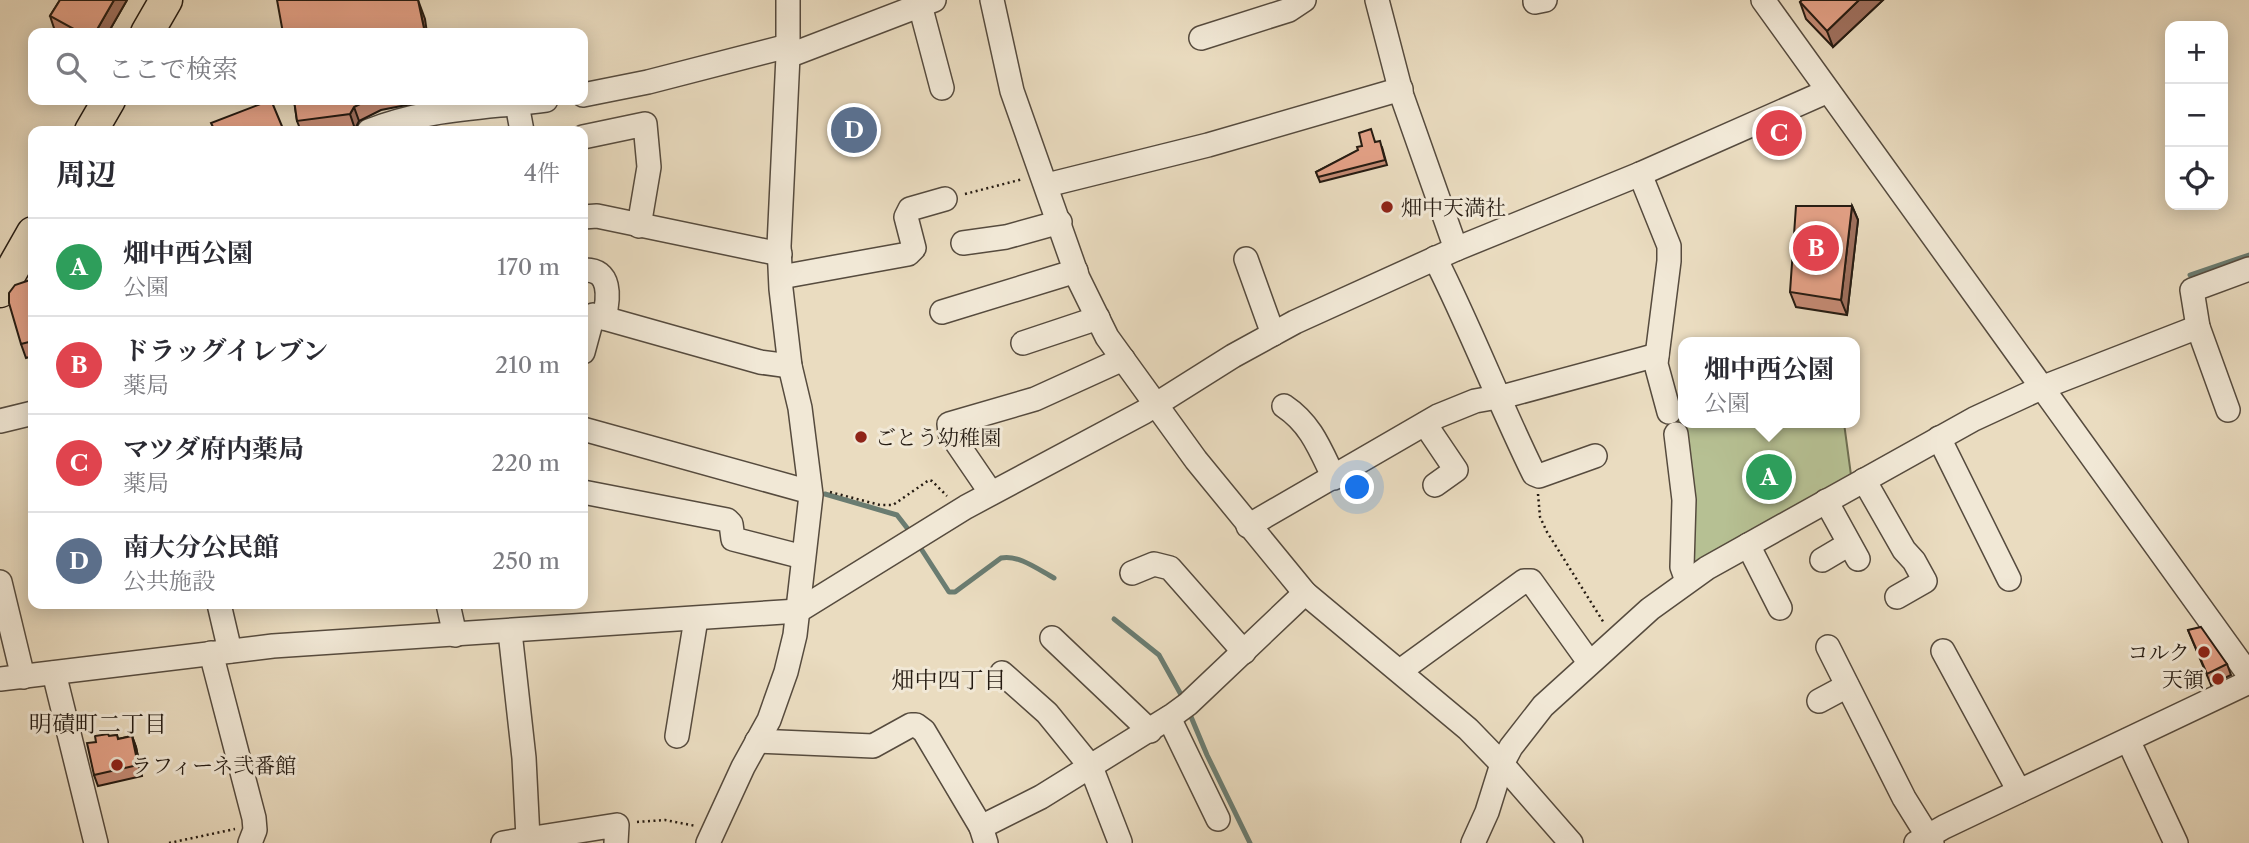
<!DOCTYPE html>
<html lang="ja">
<head>
<meta charset="utf-8">
<style>
	body { margin:0; font-family:"Libre Caslon Text","Noto Serif JP",serif; background:#f2f2f3; color:#2b2b33 }
	.controls { position:absolute; right:21px; top:21px; display:grid; overflow:hidden; border-radius:14px; box-shadow:0 4px 18px #0003 }
	.controls button { width:63px; height:63px; display:grid; place-items:center; padding:0; border:0; border-bottom:2px solid #e1e1e2; background:#fff; color:#2b2b33; font:35px sans-serif }
	.you { position:absolute; left:1358px; top:488px; width:24px; height:24px; margin:-18px; border:5px solid #fff; border-radius:50%; background:#1a73e8; box-shadow:0 0 0 10px #1a73e833 }
	.badge { display:grid; place-items:center; width:46px; height:46px; border-radius:50%; background:#7c3aed; color:#fff; font-size:23px; font-weight:700 }
	.pin { position:absolute; translate:-50% -50%; border:4px solid #fff; box-shadow:0 2px 7px #0006 }
	.popup { position:absolute; left:1678px; top:337px; width:182px; height:91px; box-sizing:border-box; display:grid; place-content:center; border-radius:14px; background:#fff; filter:drop-shadow(0 2px 5px #0005); font-size:23px; white-space:nowrap; color:#7c7c81 }
	.popup b { font-size:26px; color:#2b2b33 }
	.popup::after { content:''; position:absolute; left:50%; top:100%; margin-left:-14px; border:14px solid transparent; border-top-color:#fff }
	.list { margin:0; padding:0; list-style:none }
	h2 { display:flex; justify-content:space-between; align-items:center; height:91px; margin:0; padding:0 28px; font-size:30px }
	h2 small { font-size:23px; font-weight:400; color:#7c7c81 }
	.list li { display:grid; grid-template-columns:46px 1fr auto; gap:21px; align-items:center; box-sizing:border-box; height:98px; padding:0 28px; border-top:2px solid #e1e1e2 }
	.list b { display:block; font-size:26px; white-space:nowrap }
	.list p { margin:0; font-size:23px; white-space:nowrap; color:#7c7c81 }
	.list em { font-size:23px; font-style:normal; color:#7c7c81 }
	.icon { flex:none; width:38px; height:38px; fill:none; stroke:currentColor; stroke-width:2; stroke-linecap:round; stroke-linejoin:round }
	.map { position:relative; flex:none; width:2249px; height:843px; overflow:hidden }
	.search { position:absolute; background:#fff; box-shadow:0 4px 18px #0003; left:28px; top:28px; width:560px; height:77px; display:flex; align-items:center; gap:18px; box-sizing:border-box; padding:0 24px; border-radius:14px; color:#7c7c81; font-size:26px }
	.panel { position:absolute; background:#fff; box-shadow:0 4px 18px #0003; left:28px; top:126px; width:560px; height:483px; border-radius:14px }
	.map>svg:first-child { display:block }
</style>
</head>
<body>
<div class="map">
<svg width="2249" height="843" viewBox="0 0 2249 843">
	<rect width="100%" height="100%" fill="#eadcc0"/>
	<filter id="stains"><feTurbulence type="fractalNoise" baseFrequency=".00286" numOctaves="4"/><feColorMatrix values="0 0 0 0 .2 0 0 0 0 .09 0 0 0 0 .02 0 0 0 .5 -.17"/></filter>
	<radialGradient id="worn" r=".72"><stop offset=".6" stop-color="#630" stop-opacity="0"/><stop offset="1" stop-color="#630" stop-opacity=".3"/></radialGradient>
	<path fill="#b6c093" stroke="#6e6e52" stroke-width="2" d="M1683,409v14h161l7,52 -159,90 -6,-98 -10,-56z"/>
	<g fill="none" stroke-linecap="round" stroke-linejoin="round">
		<g stroke="#6a7c71" stroke-width="5">
			<path d="M2190,275l59,-20"/>
			<path d="M825,494l72,21 14,18"/>
			<path d="M918,544l31,48h6l46,-34c17,-4 38,12 53,20"/>
			<path d="M1114,619l45,36 25,45"/>
			<path d="M1189,712l18,43 43,88"/>
		</g>
		<defs>
			<g id="minor">
				<path d="M992,0l20,91 66,187 29,59 89,123 109,133 163,136 34,35 69,79"/>
				<path d="M1377,0l25,96 54,153"/>
				<path d="M1535,0v2l10,-2"/>
				<path d="M1763,0l486,675"/>
				<path d="M920,5l22,83"/>
				<path d="M1201,38l88,-28 15,-10"/>
				<path d="M788,56l146,-56"/>
				<path d="M583,95l65,-13 140,-36"/>
				<path d="M517,104l5,27"/>
				<path d="M369,131c56,-23 118,-23 177,-31"/>
				<path d="M583,137l62,-13 4,43 -10,59"/>
				<path d="M1640,174l29,72v15l-13,103 13,48"/>
				<path d="M1047,185l161,-40 193,-56"/>
				<path d="M583,217l14,-1 183,38"/>
				<path d="M963,243l43,-6 54,-15"/>
				<path d="M1435,258c36,71 64,145 99,216l5,2 56,-20"/>
				<path d="M1246,259l27,75"/>
				<path d="M583,270c29,-2 26,28 21,48"/>
				<path d="M781,277l127,-23 6,-6 -8,-31 4,-8 35,-10"/>
				<path d="M942,312l134,-41"/>
				<path d="M1023,343l75,-25"/>
				<path d="M583,352l10,-37 167,47 30,4"/>
				<path d="M1284,406c27,18 36,43 50,72"/>
				<path d="M2228,410l-30,-83 -6,-37 57,-21"/>
				<path d="M0,421l33,-8"/>
				<path d="M1425,424l31,46 -21,15"/>
				<path d="M583,429l227,63"/>
				<path d="M1676,434l8,66 -2,67 5,14"/>
				<path d="M1939,438l70,141"/>
				<path d="M1864,480l40,70 10,11 11,20 -28,16"/>
				<path d="M583,492l144,28 4,4 2,15 70,18"/>
				<path d="M991,493l-41,-60 -1,-9 86,-25 88,-40"/>
				<path d="M1826,501l32,58"/>
				<path d="M1248,526l190,-110 37,-15 34,-6 148,-40"/>
				<path d="M1748,545l32,63"/>
				<path d="M1822,560l27,-16"/>
				<path d="M1132,573l22,-9 16,4 74,84"/>
				<path d="M0,582l23,95"/>
				<path d="M219,604l11,47"/>
				<path d="M448,604l7,31"/>
				<path d="M510,632l14,126 4,80"/>
				<path d="M1052,638l98,93"/>
				<path d="M1828,647l76,151 28,45"/>
				<path d="M1943,651l76,140"/>
				<path d="M211,653l43,165 1,12 -5,13"/>
				<path d="M1400,671l124,-90h7l58,81"/>
				<path d="M54,673l42,170"/>
				<path d="M1002,673l45,40 44,54 29,75"/>
				<path d="M0,679l273,-33 525,-35 168,-104 178,-95 89,-56 62,-34 161,-73 184,-75 188,-83"/>
				<path d="M1819,701l28,-15"/>
				<path d="M1169,718l49,101"/>
				<path d="M677,736l19,-117"/>
				<path d="M2128,740l48,103"/>
				<path d="M757,741l116,5 38,-21h5l8,6 57,96"/>
				<path d="M503,843l114,-18 -1,18"/>
				<path d="M708,843l35,-76 26,-47 17,-48 9,-37 16,-140 -11,-87 -10,-42 -9,-77 -2,-43 9,-190v-56"/>
				<path d="M986,843l-5,-16 60,-30 132,-82 15,-11 117,-111"/>
				<path d="M1473,843l14,-31 15,-48 9,-17 32,-41 107,-97 57,-41 267,-149 67,-31 157,-61"/>
				<path d="M1916,843l28,-16 305,-145"/>
			</g>
			<g id="highway">
				<path d="M147,33l19,-33"/>
				<path d="M91,131l18,-31"/>
				<path d="M0,291l33,-58"/>
			</g>
		</defs>
		<use href="#minor" stroke="#564b3e" stroke-width="26"/>
		<use href="#highway" stroke="#251b12" stroke-width="35"/>
		<g stroke="#251b12" stroke-width="2.5" stroke-dasharray="2 3.5" stroke-linecap="butt">
			<path d="M965,194l58,-15"/>
			<path d="M830,492l50,13h13l36,-25 3,1 15,15"/>
			<path d="M1538,494l2,23 7,15 57,91"/>
			<path d="M637,822l28,-2 31,6"/>
			<path d="M169,843l66,-14"/>
		</g>
		<use href="#minor" stroke="#f1e8d6" stroke-width="23"/>
		<use href="#highway" stroke="#eadcc0" stroke-width="32"/>
	</g>
	<g fill="#c58b75" stroke="#251b12" stroke-width="2">
		<path d="M60,0h67l-19,33h-48l-5,-2 -5,-15z"/>
		<path d="M1802,0h81l-50,47 -27,-28 -6,-17z"/>
		<path d="M294,100h138l-51,10 -22,11 -4,8 -20,2h-34l-4,-10z"/>
		<path d="M1375,142l7,5 5,18 -67,17 -4,-10z"/>
		<path d="M1852,206l6,14 -11,95 -51,-8 -6,-15z"/>
		<path d="M33,279v77l-7,2 -5,-14z"/>
		<path d="M2188,630l39,34 4,11 -20,10z"/>
		<path d="M117,735l1,4 14,-3 4,11 6,29 -44,10 -4,-11 2,-33 13,-6z"/>
	</g>
	<g fill="#a0715f" stroke="#251b12" stroke-width="2">
		<path d="M114,0h13l-19,33h-13z"/>
		<path d="M418,0l7,19 2,14h-2z"/>
		<path d="M1859,0h24l-50,47 -6,-16z"/>
		<path d="M354,107l5,14 -4,8 -5,-15z"/>
		<path d="M1852,206l6,14 -11,95 -6,-15z"/>
		<path d="M132,736l4,11 6,29 -4,-11z"/>
	</g>
	<g fill="#e5a288" stroke="#251b12" stroke-width="2">
		<path d="M60,0h54l-19,33h-14l-31,-17z"/>
		<path d="M277,0h141l7,33h-142z"/>
		<path d="M1802,0h57l-32,31 -27,-29z"/>
		<path d="M271,100l13,31h-69l-4,-8z"/>
		<path d="M294,100h74l-14,7 -4,7 -53,7z"/>
		<path d="M1371,129l4,13 5,-1 5,19 -67,17 -2,-5 42,-22 -1,-3 5,-1 -3,-13z"/>
		<path d="M1796,206h56l-11,94 -51,-8z"/>
		<path d="M33,279v62l-12,3 -12,-41v-10l6,-8z"/>
		<path d="M2201,627l26,37 -20,10 -19,-44z"/>
		<path d="M108,734l1,2 8,-1 1,4 14,-3 6,29 -44,10 -7,-32 9,-1 -1,-6z"/>
	</g>
	<g fill="#8f2418" stroke="#f1e8d6" stroke-width="2.5">
		<circle cx="1387" cy="207" r="7"/>
		<circle cx="861" cy="437" r="7"/>
		<circle cx="2204" cy="652" r="7"/>
		<circle cx="2218" cy="679" r="7"/>
		<circle cx="117" cy="765" r="7"/>
	</g>
	<g text-anchor="middle" dominant-baseline="central" stroke-width="6" stroke-linejoin="round" paint-order="stroke">
		<g font-size="21" fill="#251b12" stroke="#f1e8d6" text-anchor="start">
			<text x="1401" y="207">畑中天満社</text>
			<text x="875" y="437">ごとう幼稚園</text>
			<text x="2190" y="652" text-anchor="end">コルク</text>
			<text x="2204" y="679" text-anchor="end">天領</text>
			<text x="131" y="765">ラフィーネ弐番館</text>
		</g>
		<g font-size="23" fill="#251b12" stroke="#f1e8d6">
			<text x="949" y="680">畑中四丁目</text>
			<text x="98" y="724">明磧町二丁目</text>
		</g>
	</g>
	<rect width="100%" height="100%" filter="url(#stains)"/>
	<rect width="100%" height="100%" fill="url(#worn)"/>
</svg>
<div class="controls">
<button>+</button>
<button>−</button>
<button><svg class="icon" aria-label="locate" viewBox="0 0 24 24"><circle cx="12" cy="12" r="6"/><path d="M12 2v4M12 18v4M2 12h4M18 12h4"/></svg></button>
</div>
<div class="you"></div>
<div class="pin badge" style="left:1769px;top:477px;background:#2e9e5b">A</div>
<div class="popup"><b>畑中西公園</b>公園</div>
<div class="pin badge" style="left:1816px;top:248px;background:#e0444e">B</div>
<div class="pin badge" style="left:1779px;top:133px;background:#e0444e">C</div>
<div class="pin badge" style="left:854px;top:130px;background:#5c6f8a">D</div>
<div class="search"><svg class="icon" aria-label="search" viewBox="0 0 24 24"><circle cx="10" cy="10" r="6"/><path d="M15 15l6 6"/></svg>ここで検索</div>
<section class="panel">
<h2>周辺<small>4件</small></h2>
<ul class="list">
<li><span class="badge" style="background:#2e9e5b">A</span><div><b>畑中西公園</b><p>公園</p></div><em>170 m</em></li>
<li><span class="badge" style="background:#e0444e">B</span><div><b>ドラッグイレブン</b><p>薬局</p></div><em>210 m</em></li>
<li><span class="badge" style="background:#e0444e">C</span><div><b>マツダ府内薬局</b><p>薬局</p></div><em>220 m</em></li>
<li><span class="badge" style="background:#5c6f8a">D</span><div><b>南大分公民館</b><p>公共施設</p></div><em>250 m</em></li>
</ul>
</section>
</div>
</body>
</html>
